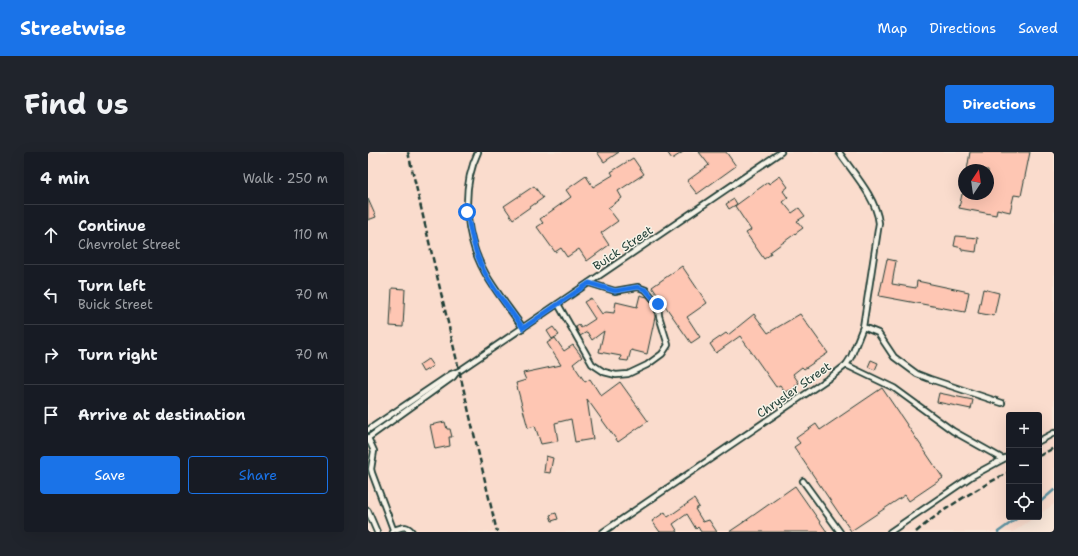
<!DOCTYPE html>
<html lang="en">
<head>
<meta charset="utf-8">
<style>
	body { margin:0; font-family:"Shantell Sans",sans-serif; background:#20242c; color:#f1f3f6 }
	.controls { position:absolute; right:12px; bottom:12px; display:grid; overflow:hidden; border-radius:4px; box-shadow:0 4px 16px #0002 }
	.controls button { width:36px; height:36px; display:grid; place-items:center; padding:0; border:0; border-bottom:1px solid #363941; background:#171b24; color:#f1f3f6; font:20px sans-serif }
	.compass { position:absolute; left:590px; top:12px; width:36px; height:36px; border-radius:50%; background:#171b24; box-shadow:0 4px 16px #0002; rotate:13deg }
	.stop { position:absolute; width:12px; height:12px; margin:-9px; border:3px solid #1a73e8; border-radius:50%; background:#fff }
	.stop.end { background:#1a73e8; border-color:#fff; box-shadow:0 1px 4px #0008 }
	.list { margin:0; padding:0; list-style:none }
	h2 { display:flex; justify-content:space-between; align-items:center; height:52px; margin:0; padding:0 16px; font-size:17px }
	h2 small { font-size:13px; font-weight:400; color:#9ea1a6 }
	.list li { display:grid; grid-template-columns:26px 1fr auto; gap:12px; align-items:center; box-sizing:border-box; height:60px; padding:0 16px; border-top:1px solid #363941 }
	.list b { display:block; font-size:15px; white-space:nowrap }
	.list p { margin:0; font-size:13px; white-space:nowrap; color:#9ea1a6 }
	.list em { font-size:13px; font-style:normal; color:#9ea1a6 }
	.actions { display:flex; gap:8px; padding:12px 16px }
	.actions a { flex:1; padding:9px 0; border:1px solid #1a73e8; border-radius:4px; text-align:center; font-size:14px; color:#1a73e8 }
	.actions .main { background:#1a73e8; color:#fff }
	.icon { flex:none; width:22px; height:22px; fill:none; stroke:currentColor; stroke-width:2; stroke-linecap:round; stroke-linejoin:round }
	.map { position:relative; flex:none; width:686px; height:380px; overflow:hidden; border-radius:4px }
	header { display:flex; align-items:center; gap:24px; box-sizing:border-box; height:56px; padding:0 20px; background:#1a73e8; color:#fff }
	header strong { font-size:19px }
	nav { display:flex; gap:22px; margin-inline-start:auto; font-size:14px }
	.intro { display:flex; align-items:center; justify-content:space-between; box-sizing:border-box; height:96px; padding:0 24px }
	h1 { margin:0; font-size:28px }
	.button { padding:10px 18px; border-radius:4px; background:#1a73e8; color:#fff; font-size:14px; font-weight:700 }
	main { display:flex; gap:24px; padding:0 24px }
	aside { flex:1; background:#171b24; border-radius:4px; box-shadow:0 4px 16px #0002 }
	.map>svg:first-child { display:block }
</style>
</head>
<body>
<header>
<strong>Streetwise</strong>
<nav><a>Map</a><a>Directions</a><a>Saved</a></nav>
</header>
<div class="intro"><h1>Find us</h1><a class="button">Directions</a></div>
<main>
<aside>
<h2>4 min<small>Walk · 250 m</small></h2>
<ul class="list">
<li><svg class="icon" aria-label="ahead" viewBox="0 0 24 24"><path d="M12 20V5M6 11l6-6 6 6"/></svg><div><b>Continue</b><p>Chevrolet Street</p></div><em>110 m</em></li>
<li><svg class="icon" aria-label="left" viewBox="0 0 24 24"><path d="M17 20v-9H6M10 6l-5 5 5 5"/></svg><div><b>Turn left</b><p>Buick Street</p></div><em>70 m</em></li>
<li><svg class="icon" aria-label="right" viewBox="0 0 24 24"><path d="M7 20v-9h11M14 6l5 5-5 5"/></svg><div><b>Turn right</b></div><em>70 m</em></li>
<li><svg class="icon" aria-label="arrive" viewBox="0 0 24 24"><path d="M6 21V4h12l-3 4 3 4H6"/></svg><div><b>Arrive at destination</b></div></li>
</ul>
<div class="actions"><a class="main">Save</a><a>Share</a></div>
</aside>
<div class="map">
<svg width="686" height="380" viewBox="0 0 686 380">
	<rect width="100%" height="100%" fill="#f9e6d8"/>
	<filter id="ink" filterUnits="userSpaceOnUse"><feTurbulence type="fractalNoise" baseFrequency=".025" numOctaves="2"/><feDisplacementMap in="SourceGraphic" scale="8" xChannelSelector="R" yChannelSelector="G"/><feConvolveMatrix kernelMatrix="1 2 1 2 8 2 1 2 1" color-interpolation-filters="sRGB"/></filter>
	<g filter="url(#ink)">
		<path fill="#fadccd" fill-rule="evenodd" d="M0,0h686v352l-15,10v-99h-30v102h26l-22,15h-640l-5,-11zM596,18h24v24h-24z"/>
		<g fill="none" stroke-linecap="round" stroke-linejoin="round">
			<g stroke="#5f92a1" stroke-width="2.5">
				<path d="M671,351l15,-13"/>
				<path d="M630,380l21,-15"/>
			</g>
		</g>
		<g fill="#fec6b3" stroke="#1f3d34">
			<path d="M229,0h22l-15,10z"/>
			<path d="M299,0h16l-11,7z"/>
			<path d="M331,0h27l10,14 -39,28 -10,-13 22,-16z"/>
			<path d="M602,0h60l-9,44 -7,-1 -4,17 -13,-3 -1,6 -37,-7 3,-14h26v-24h-21z"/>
			<path d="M265,6l11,16 -26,17 4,7 -14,10 10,13 -17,12 8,12 -22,16 -8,-12 -12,8 -6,-9 -6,4 -18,-25 6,-4 -3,-4 31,-22 -5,-7 20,-14 7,11 20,-12 -2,-3z"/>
			<path d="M412,24l8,11 -5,4 5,7 -5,4 9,11 7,-5 6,8 -8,5 6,7 -33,24 1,2 -7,5 -18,-26 5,-3 -16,-24 33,-24 1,2z"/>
			<path d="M166,34l9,12 -30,21 -9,-13z"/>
			<path d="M0,47l8,18 -8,3z"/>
			<path d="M366,47l3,5 -8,5 -3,-5z"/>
			<path d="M588,84l22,2 -2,14 -14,-2v-2l-8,-2z"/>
			<path d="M519,107l9,2 -4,23 24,4 1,-7 52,11 -4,20 -86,-16z"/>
			<path d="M314,114l25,37 -20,14 13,20 -9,6 -39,-56z"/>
			<path d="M24,136l13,1 -2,38 -13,-1z"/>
			<path d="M615,137l16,4 -5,23 -16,-3z"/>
			<path d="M272,143l7,2 7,9 1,11 -8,37 -16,-4 -3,11 -8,-1 1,-4 -22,-4 5,-21 -12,9 -5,-8 -7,4 -4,-9 3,-2 2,3 14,-9 -11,-17 7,-4 11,16 4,-2 8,1 2,-11 21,5z"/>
			<path d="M386,162l14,19 32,-19 28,39 -24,16 -2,-2 -9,7 6,9 -4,3 1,1 -6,4 -1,-1 -4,2 -5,-7 -4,2 -36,-51 -24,17 -6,-9 16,-11 2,2z"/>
			<path d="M185,175l6,8 -7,4 -5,-8z"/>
			<path d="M187,186l9,13 9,-6 9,12 -9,7 12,18 5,-3 11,17 19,-14 28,39 -30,21 -31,-43 6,40 -18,3 -4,-23 -16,4 3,18 -17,3 -6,-18 -7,2 -12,-45 10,-3 -3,-7 38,-8 -14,-22z"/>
			<path d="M60,207l5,7 -10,6 -4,-7z"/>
			<path d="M503,208l7,3 -3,7 -7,-3z"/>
			<path d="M514,236l61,90 -34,23 -4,-6 -54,36 -57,-84 6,-4 -4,-5 20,-14 4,6z"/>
			<path d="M571,241l34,7 -2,9 -34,-7z"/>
			<path d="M77,270l2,7h3l2,8h-3l1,9 -15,3 -5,-24z"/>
			<path d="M178,304l7,2 -3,15 -6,-1z"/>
			<path d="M427,334l32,46h-98l12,-8z"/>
			<path d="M326,347l5,8 -4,2 8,13 6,-2 8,12h-16l-3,-5 -2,2 -9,-15 -14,10 5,8h-18l-8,-11 13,-9 3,5z"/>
			<path d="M188,361l2,6 -6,2 -2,-6z"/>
		</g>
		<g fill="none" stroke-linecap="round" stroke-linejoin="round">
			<defs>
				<g id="service">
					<path d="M110,0c-19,40 -12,92 12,129 10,16 22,31 33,47"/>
					<path d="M190,152l34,60 12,8 12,3 12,-1 19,-9 15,-11 6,-9 -9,-29 -1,-12 -12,-14 -8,-3 -23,4 -26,-8"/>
					<path d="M495,175l15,6 16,24 23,17 13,5 72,24"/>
					<path d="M478,213l48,23 59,43 50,28"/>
					<path d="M0,278l83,-56 8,-3 322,-219"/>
					<path d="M671,289l15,-8"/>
					<path d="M435,329l37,51"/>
					<path d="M0,359l9,21"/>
					<path d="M25,378c9,-2 13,-6 19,2"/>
					<path d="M24,380l1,-3 -21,-56 -1,-4 3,-18 -6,-13 85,-61 3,-4"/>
					<path d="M235,380l229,-156 14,-11 5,-8 12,-30 16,-104c-3,-26 -26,-50 -40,-71"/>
					<path d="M522,380l82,-56 37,-20"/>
				</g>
			</defs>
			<use href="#service" stroke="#1f3d34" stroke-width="8"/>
			<use href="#service" stroke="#f7f3e8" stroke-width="4.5"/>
			<g stroke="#1f3d34" stroke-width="2.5" stroke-dasharray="6 3" stroke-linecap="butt">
				<path d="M40,0l89,380"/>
				<path d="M671,304l15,-8"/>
				<path d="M548,380c29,-25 59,-42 93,-60"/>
			</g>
		</g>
	</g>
	<g fill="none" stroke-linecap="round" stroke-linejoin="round" filter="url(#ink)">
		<path stroke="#1a73e8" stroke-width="5" d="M99,60c4,24 9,47 22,68 10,17 23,32 34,48l66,-45 26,8 23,-4 8,3 12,14"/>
	</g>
	<g text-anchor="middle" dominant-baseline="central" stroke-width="3" stroke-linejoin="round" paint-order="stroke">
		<g font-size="12" fill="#1f3d34" stroke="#f7f3e8">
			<text transform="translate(255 96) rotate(-34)">Buick Street</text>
			<text transform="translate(426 238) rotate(-35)">Chrysler Street</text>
		</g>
	</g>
</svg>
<div class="controls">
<button>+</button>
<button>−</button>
<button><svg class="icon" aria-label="locate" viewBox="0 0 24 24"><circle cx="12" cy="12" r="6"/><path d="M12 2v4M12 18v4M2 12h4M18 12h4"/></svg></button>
</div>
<svg class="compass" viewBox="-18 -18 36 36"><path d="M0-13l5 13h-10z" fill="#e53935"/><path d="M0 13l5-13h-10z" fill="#9ea1a6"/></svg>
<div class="stop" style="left:99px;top:60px"></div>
<div class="stop end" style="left:290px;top:152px"></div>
</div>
</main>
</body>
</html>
